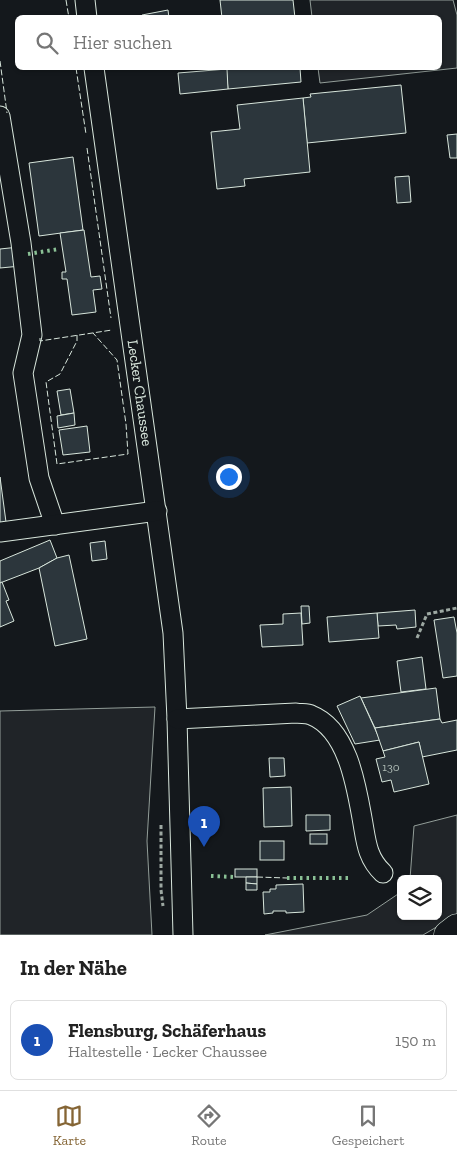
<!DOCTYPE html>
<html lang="de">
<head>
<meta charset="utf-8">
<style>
	body { margin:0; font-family:"Zilla Slab",serif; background:#f2f2f2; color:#222 }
	.controls { position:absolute; right:15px; bottom:15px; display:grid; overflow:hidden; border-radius:8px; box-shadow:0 1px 4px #0004 }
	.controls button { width:45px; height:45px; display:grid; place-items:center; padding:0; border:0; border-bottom:1px solid #e0e0e0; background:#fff; color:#222; font:25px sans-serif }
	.you { position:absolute; left:228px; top:476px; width:18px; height:18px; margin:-12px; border:4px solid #fff; border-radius:50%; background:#1a73e8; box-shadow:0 0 0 8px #1a73e833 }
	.badge { display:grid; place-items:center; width:32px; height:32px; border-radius:50%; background:#856535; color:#fff; font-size:16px; font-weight:700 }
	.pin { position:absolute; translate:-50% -41px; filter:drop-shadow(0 1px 2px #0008) }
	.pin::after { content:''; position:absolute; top:26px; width:18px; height:15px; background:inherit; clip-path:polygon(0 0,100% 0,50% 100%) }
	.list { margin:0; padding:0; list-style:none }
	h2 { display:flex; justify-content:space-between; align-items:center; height:65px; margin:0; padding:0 20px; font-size:21px }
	h2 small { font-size:16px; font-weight:400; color:#767676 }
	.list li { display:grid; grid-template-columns:32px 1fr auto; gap:15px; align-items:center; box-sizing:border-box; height:80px; margin:0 10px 10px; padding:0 10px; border:1px solid #e0e0e0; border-radius:8px }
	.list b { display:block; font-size:19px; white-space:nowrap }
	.list p { margin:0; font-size:16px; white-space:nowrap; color:#767676 }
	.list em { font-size:16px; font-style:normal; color:#767676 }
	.icon { flex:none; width:28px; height:28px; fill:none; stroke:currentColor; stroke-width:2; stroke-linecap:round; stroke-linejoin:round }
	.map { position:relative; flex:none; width:457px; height:935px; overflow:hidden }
	.search { position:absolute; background:#fff; box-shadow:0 1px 4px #0004; left:15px; right:15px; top:15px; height:55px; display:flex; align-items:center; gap:12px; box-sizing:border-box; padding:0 18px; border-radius:8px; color:#767676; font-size:19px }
	.sheet { height:155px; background:#fff }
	nav { display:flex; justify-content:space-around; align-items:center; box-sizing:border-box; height:70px; border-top:1px solid #e0e0e0; background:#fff; font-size:14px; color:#767676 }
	nav a { display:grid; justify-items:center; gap:2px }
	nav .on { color:#856535 }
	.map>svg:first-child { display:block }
</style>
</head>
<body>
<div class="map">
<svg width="457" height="935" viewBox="0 0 457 935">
	<rect width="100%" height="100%" fill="#14181c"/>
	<g fill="#202428" stroke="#939e99">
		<path d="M310,0h143l4,15v53l-137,15 -2,-15h122v-50l-128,-1z"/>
		<path d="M155,707l-8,134 5,94h-152v-224z"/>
		<path d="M457,815v100l-34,20h-158l102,-20 34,-23v24h37v-37h-28l4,-53z"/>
	</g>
	<g fill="#2c363c" stroke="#d8e6dc">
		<path d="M220,0h73l2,18h-73z"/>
		<path d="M168,10l1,8h-27v-3z"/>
		<path d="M226,68h74l1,14 -73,7z"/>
		<path d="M227,69l1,20 -48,5 -2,-21z"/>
		<path d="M401,85l5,48 -99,10 -4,-45 8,-1 -1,-3z"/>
		<path d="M303,98l7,74 -66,7 1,7 -28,3 -6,-57 29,-3 -3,-24z"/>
		<path d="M457,134v24h-7l-3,-23z"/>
		<path d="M73,157l10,73 -44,6 -10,-73z"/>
		<path d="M409,176l2,26 -14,1 -2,-26z"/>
		<path d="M84,230l7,47 9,-1 2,13 -9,1 3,22 -24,3 -5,-36h-5v-7h4l-6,-39z"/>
		<path d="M19,247l2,19 -21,2v-19z"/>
		<path d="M70,389l4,24 -13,2 -4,-24z"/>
		<path d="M74,413l1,12 -17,3 -1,-12z"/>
		<path d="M87,426l3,26 -27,3 -4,-25z"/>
		<path d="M0,477l6,45 -6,1z"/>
		<path d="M50,540l7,18 -18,10 -39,15v-22z"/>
		<path d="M105,541l2,18 -15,2 -2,-18z"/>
		<path d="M69,555l18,84 -32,7 -16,-78 18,-10z"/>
		<path d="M2,582l7,18 -3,1 8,20 -14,6v-44z"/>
		<path d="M301,606h8l1,17 -8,1z"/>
		<path d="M415,610l1,17 -19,2 -1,-4 -18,1 -1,-13z"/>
		<path d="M301,613l2,32 -41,2 -2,-22 23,-1v-10z"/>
		<path d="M377,613l2,25 -50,4 -2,-25z"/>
		<path d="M454,617l3,16v43l-14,2 -9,-58z"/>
		<path d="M422,657l4,32 -25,3 -4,-31z"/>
		<path d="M436,688l4,31 -65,9 -14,-30z"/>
		<path d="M360,696l20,44 -25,4 -18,-38z"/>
		<path d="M440,719l2,4 15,-3v30l-35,7 -3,-15 -36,9 -8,-23z"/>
		<path d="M419,742l10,42 -35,8 -3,-12 -9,2 -6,-23 9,-2 -2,-6z"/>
		<path d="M269,758h15l1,18 -15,1z"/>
		<path d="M291,787l1,39 -28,1 -1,-39z"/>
		<path d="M306,815h24v15l-24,1z"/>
		<rect x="310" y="834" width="17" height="10"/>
		<rect x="260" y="841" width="24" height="19"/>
		<rect x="235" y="869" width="22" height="8"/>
		<path d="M246,877h11v7l-11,-1z"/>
		<path d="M246,883l11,1v6h-11z"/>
		<path d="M303,884l1,28 -18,1v-2h-13v2l-9,1 -1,-22h7v-3h6v-4z"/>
	</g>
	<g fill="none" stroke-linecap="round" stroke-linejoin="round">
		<defs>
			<g id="minor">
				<path d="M85,0l2,18"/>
				<path d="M94,68l79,565 4,86 6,216"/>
				<path d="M0,116l21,127 11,92 -9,38 16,105 16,47"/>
				<path d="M0,532l157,-21"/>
				<path d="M177,719l119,-6c5,1 11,0 15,2 36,14 45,69 51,103 4,21 4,39 21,55"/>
			</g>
			<path id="highway" d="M448,935l9,-7"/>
		</defs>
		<use href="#minor" stroke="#d8e6dc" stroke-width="21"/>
		<use href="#highway" stroke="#d8e6dc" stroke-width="29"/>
		<g stroke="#9da8a2" stroke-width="3" stroke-dasharray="4 2.5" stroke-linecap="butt">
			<path d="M417,638l10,-24 30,-6"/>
			<path d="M161,825v65l2,16"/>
		</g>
		<use href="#minor" stroke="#14181c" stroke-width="19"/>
		<use href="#highway" stroke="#14181c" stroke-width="28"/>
		<g stroke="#8ac095" stroke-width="4" stroke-dasharray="2.5 4" stroke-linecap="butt">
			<path d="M28,254l31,-5"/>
			<path d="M211,876l24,1"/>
			<path d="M287,878h65"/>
		</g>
		<g stroke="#d8e6dc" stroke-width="1" stroke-dasharray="6 2.5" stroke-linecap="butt">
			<path d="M66,0l3,18"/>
			<path d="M0,61l7,52"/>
			<path d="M76,68l10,66"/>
			<path d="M87,148l24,170"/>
			<path d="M77,335v6l-17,33 -14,8 11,82 71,-10 -2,-30 -9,-64 -24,-27"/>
			<path d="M40,338v3l72,-11"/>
			<path d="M257,877l30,1"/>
		</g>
	</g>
	<g text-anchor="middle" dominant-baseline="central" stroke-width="4" stroke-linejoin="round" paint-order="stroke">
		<g font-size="12" fill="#adbab4">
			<text x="391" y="767">130</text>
		</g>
		<g font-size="15" fill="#d8e6dc" stroke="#14181c">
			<text transform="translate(140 393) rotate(82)">Lecker Chaussee</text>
		</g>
	</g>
</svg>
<div class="controls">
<button><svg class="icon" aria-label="layers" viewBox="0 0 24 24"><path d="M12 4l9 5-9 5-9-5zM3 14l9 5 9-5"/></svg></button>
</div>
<div class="you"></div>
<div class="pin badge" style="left:204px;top:847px;background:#1a4fb4">1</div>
<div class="search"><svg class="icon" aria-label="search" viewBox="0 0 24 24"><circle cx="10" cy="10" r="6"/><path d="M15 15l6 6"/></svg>Hier suchen</div>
</div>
<section class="sheet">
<h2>In der Nähe<small></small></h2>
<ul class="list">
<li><span class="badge" style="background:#1a4fb4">1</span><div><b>Flensburg, Schäferhaus</b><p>Haltestelle · Lecker Chaussee</p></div><em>150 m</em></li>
</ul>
</section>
<nav>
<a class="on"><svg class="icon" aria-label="map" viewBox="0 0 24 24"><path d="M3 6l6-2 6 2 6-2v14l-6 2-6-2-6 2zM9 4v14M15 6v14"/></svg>Karte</a>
<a><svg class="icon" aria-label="directions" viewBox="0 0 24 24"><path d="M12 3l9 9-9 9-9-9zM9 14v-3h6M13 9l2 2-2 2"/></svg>Route</a>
<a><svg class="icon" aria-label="saved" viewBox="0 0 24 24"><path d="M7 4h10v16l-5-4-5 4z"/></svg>Gespeichert</a>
</nav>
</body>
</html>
